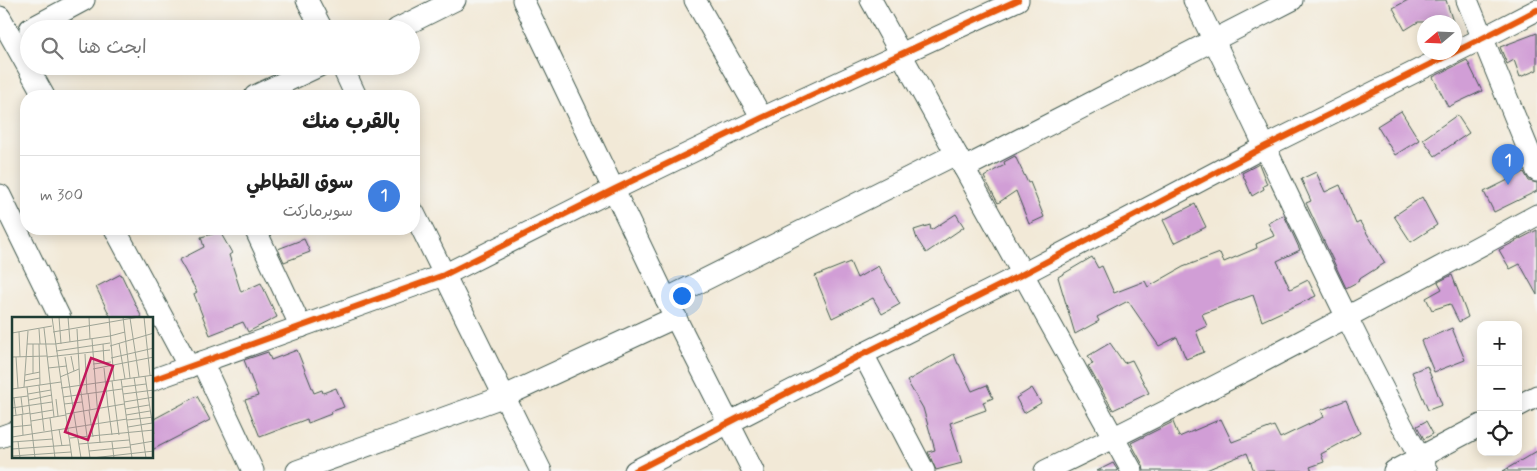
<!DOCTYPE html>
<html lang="ar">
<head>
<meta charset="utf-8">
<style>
	body { margin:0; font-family:Mynerve,"Playpen Sans Arabic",sans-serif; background:#f2f2f2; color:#222; direction:rtl }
	.controls { position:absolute; right:15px; bottom:15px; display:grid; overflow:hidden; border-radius:10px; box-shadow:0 2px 12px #0003 }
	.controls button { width:45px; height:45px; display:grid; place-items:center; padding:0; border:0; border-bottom:1px solid #e0e0e0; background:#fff; color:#222; font:25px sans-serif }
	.compass { position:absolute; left:1417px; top:15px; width:45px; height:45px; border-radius:50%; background:#fff; box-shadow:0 2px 12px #0003; rotate:251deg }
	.you { position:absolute; left:681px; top:295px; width:18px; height:18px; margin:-12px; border:4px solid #fff; border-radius:50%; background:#1a73e8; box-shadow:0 0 0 8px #1a73e833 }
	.badge { display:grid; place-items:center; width:32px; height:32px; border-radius:50%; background:#111827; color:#fff; font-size:16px; font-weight:700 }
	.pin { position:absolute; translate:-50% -41px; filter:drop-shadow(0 1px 2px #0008) }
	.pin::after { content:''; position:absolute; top:26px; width:18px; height:15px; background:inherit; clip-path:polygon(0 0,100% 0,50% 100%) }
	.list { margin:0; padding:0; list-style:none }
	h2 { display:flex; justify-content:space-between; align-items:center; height:65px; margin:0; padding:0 20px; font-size:21px }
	h2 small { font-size:16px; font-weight:400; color:#767676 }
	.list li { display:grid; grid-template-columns:32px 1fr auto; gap:15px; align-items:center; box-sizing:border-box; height:80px; padding:0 20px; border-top:1px solid #e0e0e0 }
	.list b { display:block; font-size:19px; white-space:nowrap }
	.list p { margin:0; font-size:16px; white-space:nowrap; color:#767676 }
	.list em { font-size:16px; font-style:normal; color:#767676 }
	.icon { flex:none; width:28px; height:28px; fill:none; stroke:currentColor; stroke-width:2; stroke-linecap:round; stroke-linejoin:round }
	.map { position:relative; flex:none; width:1537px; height:471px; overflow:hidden; direction:ltr }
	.search { position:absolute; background:#fff; box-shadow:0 2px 12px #0003; left:20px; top:20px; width:400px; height:55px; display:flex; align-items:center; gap:12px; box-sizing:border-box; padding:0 18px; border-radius:28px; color:#767676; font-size:19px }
	.panel { position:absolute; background:#fff; box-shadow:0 2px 12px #0003; left:20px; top:90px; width:400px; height:145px; border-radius:20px; direction:rtl }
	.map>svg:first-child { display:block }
</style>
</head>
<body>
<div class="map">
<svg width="1537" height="471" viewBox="0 0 1537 471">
	<rect width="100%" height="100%" fill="#f6f6f2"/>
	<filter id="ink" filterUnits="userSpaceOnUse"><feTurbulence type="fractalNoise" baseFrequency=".02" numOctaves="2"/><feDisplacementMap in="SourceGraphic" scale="10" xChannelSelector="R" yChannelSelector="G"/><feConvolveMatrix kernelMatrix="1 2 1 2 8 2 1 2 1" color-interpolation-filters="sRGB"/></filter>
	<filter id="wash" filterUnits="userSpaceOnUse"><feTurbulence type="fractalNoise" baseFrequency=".0096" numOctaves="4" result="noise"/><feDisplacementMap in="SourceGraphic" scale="20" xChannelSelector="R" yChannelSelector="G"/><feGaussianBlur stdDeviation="1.12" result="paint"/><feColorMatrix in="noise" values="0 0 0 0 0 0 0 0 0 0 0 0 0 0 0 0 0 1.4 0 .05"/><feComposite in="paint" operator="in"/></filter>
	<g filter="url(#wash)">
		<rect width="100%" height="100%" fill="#f2e9d7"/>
		<g id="blocks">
			<g fill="#d19ed6">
				<path d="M1408,0h38l7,22h-35l-13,8 -12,-22z"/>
				<path d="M1537,33v37l-17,7 -6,-17 -7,4 -7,-17z"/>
				<path d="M1467,60l15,31 -34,16 -15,-30z"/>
				<path d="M1401,111l18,29 -24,15 -18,-29z"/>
				<path d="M1457,115l12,18 -34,23 -12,-17z"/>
				<path d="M1015,156l13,27 2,-1 14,35 -15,7 -13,-33 -18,12 -14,-26 11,-7 10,-5 -1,-3z"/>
				<path d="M1259,164l8,20 -4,2 1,3 -12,7 -10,-23z"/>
				<path d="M1316,172l9,20 15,-7 16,39 4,-2 25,41 -27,17 1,1 -13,7 -40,-85 5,-2 -10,-22z"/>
				<path d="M1524,172l5,9 8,2v8l-43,21 -10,-20z"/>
				<path d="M1422,197l15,28 -26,17 -17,-26z"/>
				<path d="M1195,204l11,23 -32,16 -11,-23z"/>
				<path d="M956,214l8,13 -38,26 -9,-14 -3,-9 16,-5 1,5z"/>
				<path d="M1284,215l16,35 -23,11 13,28 18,-9 8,16 -54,25 -9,-26 -51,19 5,12 -11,5 8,21 -18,7 -9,-22 -18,9 -31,-45 -31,16 2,4 -24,13 -17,-57 34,-20 6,11 4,-2 12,27 31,-12 3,6 35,-20 37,-14 4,9 33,-14 -1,-4 18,-8 -6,-13z"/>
				<path d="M1537,230v65l-17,-31 -10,5 -11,-19z"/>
				<path d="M220,232l12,21 -3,2 12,37 20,-9 16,34 -29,15 -5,-10 -33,13 -16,-41 3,-2 -18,-32 25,-13 -3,-10z"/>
				<path d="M304,239l6,13 -26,10 -6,-13z"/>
				<path d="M850,262l7,16 21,-12 22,38 -18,10 -9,-16 -41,20 -17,-42z"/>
				<path d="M121,274l21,44h-31l-15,-31z"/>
				<path d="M1452,275l16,42 -9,5 -9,-18 -18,6 -6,-12 16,-9 -4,-7z"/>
				<path d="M1452,328l13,32 -31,12 -13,-31z"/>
				<path d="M1110,343l14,20 8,-3 17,33 -36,17 -25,-44 5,-2 -5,-8z"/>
				<path d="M297,350l17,43 8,-3 1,3 13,-5 8,19 -14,5 1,2 -23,9 -1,-4 -47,18 -15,-37 13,-4 -14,-36 24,-8 3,8z"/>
				<path d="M954,354l4,10h1l13,27 15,-6 6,13 -10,4 3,8 -36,13 12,40 -26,7 -8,-18 7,-2 -12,-42 -16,-27z"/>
				<path d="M1427,366l15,39 -14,5 -16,-38z"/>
				<path d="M1032,388l9,15 -17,10 -8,-15z"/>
				<path d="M197,396l13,24 -58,30v-30z"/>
				<path d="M1346,400l14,33 -39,21 3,8 -14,5 2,4h-58l-7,-18 -43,18h-60l-1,-6 -12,-22 42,-21 6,15 42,-18 11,23 42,-16 6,12 44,-21 -3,-7z"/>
				<path d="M1426,421l7,13 -9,5 -7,-13z"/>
				<path d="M1537,451v20h-34z"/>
				<path d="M1113,463l5,8h-21z"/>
			</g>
		</g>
	</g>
	<g filter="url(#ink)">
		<use href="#blocks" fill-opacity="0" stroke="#3f574c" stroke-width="1"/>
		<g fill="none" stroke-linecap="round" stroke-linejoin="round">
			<defs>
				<g id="minor">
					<path d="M307,0l15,29"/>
					<path d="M523,0l143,299 87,172"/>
					<path d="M695,0l67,118"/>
					<path d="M871,0l261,471"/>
					<path d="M1194,0c78,157 148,318 233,471"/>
					<path d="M1467,0l70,171"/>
					<path d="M0,17l44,79"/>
					<path d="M30,29l54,-29"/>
					<path d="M397,29l58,-29"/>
					<path d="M342,66l14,30"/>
					<path d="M255,96l64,-30"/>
					<path d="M964,168l328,-168"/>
					<path d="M0,195l60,123"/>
					<path d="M414,213l127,258"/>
					<path d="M115,229l74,138"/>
					<path d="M255,229l46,98"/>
					<path d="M666,299l290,-145"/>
					<path d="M863,354l61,117"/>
					<path d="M202,362l51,109"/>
					<path d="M152,380l292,-105 171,-86 147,-71 256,-118"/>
					<path d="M1518,406l19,-10"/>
					<path d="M0,437l14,-5"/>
					<path d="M297,471l208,-75 171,-79"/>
					<path d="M635,471l228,-117 160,-80 243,-128 217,-108 54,-28"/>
					<path d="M1045,471c166,-80 329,-168 492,-256"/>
					<path d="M1394,471l87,-46"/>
				</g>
			</defs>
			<use href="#minor" stroke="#3f574c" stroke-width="23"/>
			<use href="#minor" stroke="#fff" stroke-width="21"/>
			<defs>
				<g id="cycleway">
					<path d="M152,380l292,-105 171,-86 147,-71 256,-118"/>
					<path d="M635,471l228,-117 160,-80 243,-128 217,-108 54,-28"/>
				</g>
			</defs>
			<use href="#cycleway" stroke="#f6f6f2" stroke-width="9"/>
			<use href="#cycleway" stroke="#e8590c" stroke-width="6"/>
		</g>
	</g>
	<g transform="translate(12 317)">
		<rect width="141" height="141" fill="#f2e9d7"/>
		<path fill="none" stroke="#9ea496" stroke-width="1" d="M40,0l20,141M47,0l2,27M56,0l2,25M77,0l1,22M97,0l5,63M111,0l7,61M132,0l6,58M118,1l9,59M32,11l10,89M27,12l1,15M65,12l3,56 10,73M7,15l1,25M41,15l86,-15M0,16l40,-7M98,19l15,-4M80,22l8,104M107,26l6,36M15,27h28l55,-8M27,27l1,41M91,27l1,19M98,29l44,-13M44,34l54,-8M73,37l2,40M59,39l3,15M0,40l35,-1M4,40l2,31M35,40l63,-7M53,40l16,101M99,41l43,-10M81,47l18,-2M36,51l19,-2M92,51l4,39M81,52l61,-12M21,56v-29M13,58l15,-3M133,59l9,58M48,60l19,-8M122,60l12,81M109,62l11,79M12,64l16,-3M100,64l7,54M27,68l5,46M12,70l4,-56M15,70l8,71M110,70l24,-3M49,71l93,-13M0,72l49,-7M76,76l2,17M16,77l23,-4M111,77l31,-4M9,80l2,17M51,80l59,-8M0,81l16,-2M2,81l2,17M44,82l2,17M17,83l23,-5M112,85l30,-5M52,87l18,-2M96,89l4,29M0,91l40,-6M113,92l24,-4M77,93l4,27M10,97l1,21M18,97l23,-4M54,97l58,-10M114,98l24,-4M0,99l18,-3M38,101l5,40M115,103l27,-3M19,104l35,-6M0,110l19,-2M116,110l24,-4M47,112l3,17M0,120l115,-18M58,121l84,-8M6,124l2,17M0,125l41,-3M100,125l2,16M67,127l50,-4M118,128l24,-4M0,132l58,-4M77,134l41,-4M0,139l59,-4M80,141l62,-7"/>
		<path fill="#c2185b" fill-opacity="0.15" stroke="#c2185b" stroke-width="2.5" d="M79,41l22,8 -25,74 -23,-8z"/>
		<rect width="141" height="141" fill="none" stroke="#1f3d34" stroke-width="2.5"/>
	</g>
</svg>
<div class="controls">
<button>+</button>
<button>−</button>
<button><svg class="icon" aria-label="locate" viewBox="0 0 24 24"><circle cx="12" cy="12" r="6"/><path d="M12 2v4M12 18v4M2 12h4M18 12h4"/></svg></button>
</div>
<svg class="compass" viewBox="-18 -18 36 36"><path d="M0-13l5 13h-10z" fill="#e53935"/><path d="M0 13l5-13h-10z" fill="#767676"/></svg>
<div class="you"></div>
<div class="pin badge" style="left:1508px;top:185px;background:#3f7fe0">1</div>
<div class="search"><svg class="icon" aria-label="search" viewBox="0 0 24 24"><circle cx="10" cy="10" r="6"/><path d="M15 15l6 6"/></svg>ابحث هنا</div>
<section class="panel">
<h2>بالقرب منك<small></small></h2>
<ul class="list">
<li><span class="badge" style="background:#3f7fe0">1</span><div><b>سوق القطاطي</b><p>سوبرماركت</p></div><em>300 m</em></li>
</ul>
</section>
</div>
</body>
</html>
